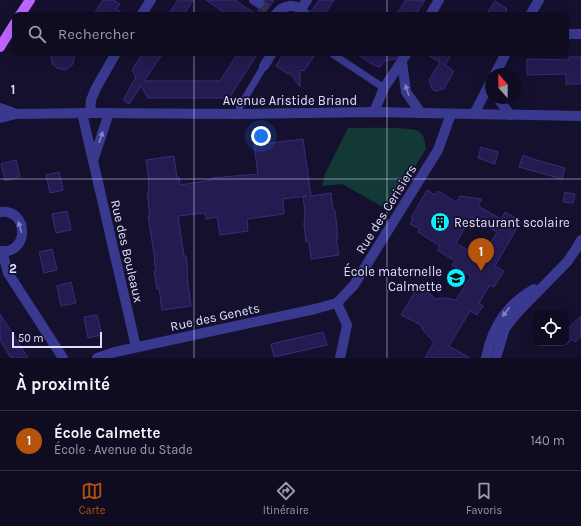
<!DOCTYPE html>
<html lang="fr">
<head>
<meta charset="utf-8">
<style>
	body { margin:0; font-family:Karla,sans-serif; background:#1d1a2f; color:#f1f3f6 }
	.controls { position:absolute; right:12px; bottom:12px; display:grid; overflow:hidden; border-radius:8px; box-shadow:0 4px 16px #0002 }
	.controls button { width:36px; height:36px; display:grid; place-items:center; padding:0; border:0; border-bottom:1px solid #2f2c40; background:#0f0c22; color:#f1f3f6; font:20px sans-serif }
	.compass { position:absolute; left:485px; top:68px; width:36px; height:36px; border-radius:50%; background:#0f0c22; box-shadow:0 4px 16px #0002; rotate:339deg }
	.scale { position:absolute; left:12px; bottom:10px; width:90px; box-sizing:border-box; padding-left:4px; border:2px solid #e0deff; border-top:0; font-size:11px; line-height:14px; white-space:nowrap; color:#e0deff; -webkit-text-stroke:3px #14102e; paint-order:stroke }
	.you { position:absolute; left:261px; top:136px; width:14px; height:14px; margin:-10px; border:3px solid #fff; border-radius:50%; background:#1a73e8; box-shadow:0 0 0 6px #1a73e833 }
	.badge { display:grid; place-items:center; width:26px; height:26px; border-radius:50%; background:#b45309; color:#fff; font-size:13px; font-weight:700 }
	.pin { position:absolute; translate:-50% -33px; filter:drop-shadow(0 1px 2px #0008) }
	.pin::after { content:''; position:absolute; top:21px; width:14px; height:12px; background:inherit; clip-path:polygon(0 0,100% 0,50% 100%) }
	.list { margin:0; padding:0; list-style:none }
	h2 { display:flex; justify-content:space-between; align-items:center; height:52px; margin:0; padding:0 16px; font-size:17px }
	h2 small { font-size:13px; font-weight:400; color:#9b9ba5 }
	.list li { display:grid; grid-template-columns:26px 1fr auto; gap:12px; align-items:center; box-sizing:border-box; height:60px; padding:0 16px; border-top:1px solid #2f2c40 }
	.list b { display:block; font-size:15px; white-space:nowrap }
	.list p { margin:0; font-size:13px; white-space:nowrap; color:#9b9ba5 }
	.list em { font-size:13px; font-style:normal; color:#9b9ba5 }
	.icon { flex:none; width:22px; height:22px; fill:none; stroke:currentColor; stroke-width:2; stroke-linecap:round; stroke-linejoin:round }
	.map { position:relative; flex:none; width:581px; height:358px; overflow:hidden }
	.search { position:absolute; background:#0f0c22; box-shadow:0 4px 16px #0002; left:12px; right:12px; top:12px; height:44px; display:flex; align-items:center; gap:10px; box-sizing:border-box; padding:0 14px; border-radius:8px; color:#9b9ba5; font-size:15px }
	.sheet { height:112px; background:#0f0c22 }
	nav { display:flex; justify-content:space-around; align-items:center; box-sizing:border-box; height:56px; border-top:1px solid #2f2c40; background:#0f0c22; font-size:11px; color:#9b9ba5 }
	nav a { display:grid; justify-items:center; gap:2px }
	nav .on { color:#b45309 }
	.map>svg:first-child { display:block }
</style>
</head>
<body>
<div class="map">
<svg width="581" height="358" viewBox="0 0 581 358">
	<rect width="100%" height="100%" fill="#14102e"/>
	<path fill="#133936" d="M348,128c12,0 65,-2 72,4 5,5 5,11 6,17l-38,61 -46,-26 -20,2 3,-12z"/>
	<g fill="#241b50" stroke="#392c7e" fill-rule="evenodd">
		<path d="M103,0h10l7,4 -4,5 9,6h-32z"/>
		<path d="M178,0h15l-9,15h-16z"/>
		<path d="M206,0h29l22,15h-29z"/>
		<path d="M265,0h9l-10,15h-5l-1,-6 6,-2z"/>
		<path d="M319,0h15l-10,15h-12l-1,-4z"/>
		<path d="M406,0h19l-10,15h-19z"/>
		<path d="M495,1l12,8 -3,6h-18z"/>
		<path d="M52,53h23l-2,11 -7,6 -9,-2 -4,-3 -2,-6z"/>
		<path d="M143,53h20l-19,28h76l18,-28h20l-29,45h-81l-7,-12 -12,18 -6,-4 13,-23 -4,-7z"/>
		<path d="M284,53h32l-11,17 -5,1v16l-10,-14 -2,1 -12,-8z"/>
		<path d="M355,53h44l-3,6 -12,2 -3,5 -2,1 -7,-3z"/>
		<path d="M424,53h28l-7,12 9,6 -11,19 -2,-1 -3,2h-3l-3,-2 -3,-9 11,-18z"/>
		<path d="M569,57h12v27h-15v-10l-39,1v-16l42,1z"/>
		<path d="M303,139l8,57 20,-3 2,17h2l3,28h-2l3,17 -28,4 -2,-17h-3l-2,-17 1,-13 -2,-15 4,-1 -24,3 1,15 -37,5 1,12 -28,4 -3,-18 -11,2 -1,-6 -27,3 6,40h2l2,17h-1l1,11 3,22 -29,4 -3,-22 -2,1 -3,-18h2l-2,-11h1l-7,-44h2l-3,-23h2l-1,-11 1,-1 -3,-21 28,-4 3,22 2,-1 1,8 32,-5v-2l46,-4 -4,-29z"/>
		<path d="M481,147l17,5 -3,12 -17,-6z"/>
		<path d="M523,155l10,4 32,9 -3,11 -43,-12z"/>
		<path d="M16,160l4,17 -15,4 -4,-17z"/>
		<path d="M59,172l4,18 -13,3 -4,-18z"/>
		<path d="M427,190l8,5 3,-4 18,11 4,-6 22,3 -4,7 23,13 4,-7 16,9 -26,45 9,5 -10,16 -4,-2 -11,18 4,3 -6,9 -7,-4 -21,35 21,12h-45l9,-16 -11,-12 -2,-5 -20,-10 18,-30 17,14 9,-1 11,2 15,-24 -19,-11 3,-4 -18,-11 3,-4 -22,-14 2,-3 -10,-5 3,-5 -2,-1zM471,217l26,15 -15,26 -26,-15z"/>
		<path d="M565,192l10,2 -2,9 -10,-1z"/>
		<path d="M67,211l4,19 -15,3 -4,-19z"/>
		<path d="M52,249l5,21 -13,3 -5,-21z"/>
		<path d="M71,282l5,21 -15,3 -4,-20z"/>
		<path d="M0,314l28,44h-17l-11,-18z"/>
		<path d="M97,315l5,20 -14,3 -4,-21z"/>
		<path d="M581,316v20l-6,6 -3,-3 -6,6v-15z"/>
		<path d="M323,332l4,13 -53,12 -3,-13z"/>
	</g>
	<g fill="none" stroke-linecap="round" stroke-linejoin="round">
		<path stroke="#332f4d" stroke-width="10" stroke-dasharray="10 5" stroke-linecap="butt" d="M259,3l9,6"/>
		<g stroke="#393990" stroke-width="7">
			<path d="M331,53l53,35"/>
			<path d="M239,114l1,-10 5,-6 19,-32"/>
		</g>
		<g stroke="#393990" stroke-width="10">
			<path d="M254,0l5,3"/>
			<path d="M301,9l6,-9"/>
			<path d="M275,15c8,-11 23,-13 31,0"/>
			<path d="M264,66l8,-13"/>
		</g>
		<g stroke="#393990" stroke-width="10">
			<path d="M141,15l10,-15"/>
			<path d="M430,15l9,-15"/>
			<path d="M530,15l9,-15"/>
			<path d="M566,34h15"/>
			<path d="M402,62l4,30 15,21"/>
			<path d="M495,74l11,-21"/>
			<path d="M498,98l12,17"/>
			<path d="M0,108l16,6"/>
			<path d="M374,112l10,-24 23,-35"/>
			<path d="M82,113l54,234"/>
			<path d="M90,113l1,-13 5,-12 20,-35"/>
			<path d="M474,114l17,-33"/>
			<path d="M0,118l16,-4 74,-1 149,1 135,-2 207,4"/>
			<path d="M93,161l16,-48"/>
			<path d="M0,212c29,-4 30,43 0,39"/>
			<path d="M2,251l6,22 55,85"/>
			<path d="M97,358l18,-6 200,-43 22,-6"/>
			<path d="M340,358l7,-33 -10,-22 17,-18 84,-135 13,-36"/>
			<path d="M486,358c6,-30 21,-54 48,-69"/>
			<path d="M496,358l9,-30 13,-16 49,-50 9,-13 5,-9"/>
		</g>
		<g stroke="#bf65ff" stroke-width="10">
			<path d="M20,15l10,-15"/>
			<path d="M0,47l15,-24"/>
		</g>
	</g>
	<defs><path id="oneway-solid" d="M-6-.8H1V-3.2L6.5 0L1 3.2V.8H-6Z"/></defs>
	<g fill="#8483c2">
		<use href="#oneway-solid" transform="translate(407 90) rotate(-108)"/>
		<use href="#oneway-solid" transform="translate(101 137) rotate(-72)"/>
		<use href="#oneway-solid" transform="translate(20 227) rotate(-106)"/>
		<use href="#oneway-solid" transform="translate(506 312) rotate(128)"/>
	</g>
	<path fill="none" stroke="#e0deff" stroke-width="1" stroke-opacity="0.55" d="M194,0v15M387,0v15M194,53v305M387,53v305M0,179h581"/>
	<defs>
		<symbol id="building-disc" viewBox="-11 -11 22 22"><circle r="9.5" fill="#0af0ff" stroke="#14102e"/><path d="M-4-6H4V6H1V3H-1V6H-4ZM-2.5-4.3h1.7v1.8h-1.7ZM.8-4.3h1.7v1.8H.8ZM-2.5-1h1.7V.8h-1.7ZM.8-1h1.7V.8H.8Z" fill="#111"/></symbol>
		<symbol id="school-disc" viewBox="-11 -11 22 22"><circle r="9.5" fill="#0af0ff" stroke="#14102e"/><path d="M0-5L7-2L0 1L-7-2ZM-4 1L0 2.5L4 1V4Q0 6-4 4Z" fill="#111"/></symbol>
	</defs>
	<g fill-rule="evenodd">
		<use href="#building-disc" x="429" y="211" width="22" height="22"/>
		<use href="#school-disc" x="445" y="267" width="22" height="22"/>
	</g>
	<g text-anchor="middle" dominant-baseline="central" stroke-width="3.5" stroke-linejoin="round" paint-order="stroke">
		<g font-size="13" fill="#e0deff" stroke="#14102e">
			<text x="290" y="100">Avenue Aristide Briand</text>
			<text transform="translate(386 209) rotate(-58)">Rue des Cerisiers</text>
			<text transform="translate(127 251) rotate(77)">Rue des Bouleaux</text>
			<text transform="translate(215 317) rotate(-12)">Rue des Genets</text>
		</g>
		<g font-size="13" fill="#e0deff" stroke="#14102e" text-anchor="start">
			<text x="454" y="222">Restaurant scolaire</text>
			<text x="442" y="271" text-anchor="end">École maternelle<tspan x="442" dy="15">Calmette</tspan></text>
		</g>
	</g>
	<g font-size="13" text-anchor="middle" font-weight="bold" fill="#e0deff" stroke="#14102e" stroke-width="3.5" stroke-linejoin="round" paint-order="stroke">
		<text x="13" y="94">1</text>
		<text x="13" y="273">2</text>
	</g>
</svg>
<div class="controls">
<button><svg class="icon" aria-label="locate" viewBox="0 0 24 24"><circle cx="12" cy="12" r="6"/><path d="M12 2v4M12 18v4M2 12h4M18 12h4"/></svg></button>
</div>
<svg class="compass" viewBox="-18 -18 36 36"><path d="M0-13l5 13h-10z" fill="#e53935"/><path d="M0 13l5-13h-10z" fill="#9b9ba5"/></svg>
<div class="scale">50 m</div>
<div class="you"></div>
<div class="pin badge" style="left:481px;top:271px">1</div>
<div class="search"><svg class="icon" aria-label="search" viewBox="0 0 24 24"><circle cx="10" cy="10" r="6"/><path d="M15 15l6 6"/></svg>Rechercher</div>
</div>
<section class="sheet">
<h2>À proximité<small></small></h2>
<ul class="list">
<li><span class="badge">1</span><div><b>École Calmette</b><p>École · Avenue du Stade</p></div><em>140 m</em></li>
</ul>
</section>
<nav>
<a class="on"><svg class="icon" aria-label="map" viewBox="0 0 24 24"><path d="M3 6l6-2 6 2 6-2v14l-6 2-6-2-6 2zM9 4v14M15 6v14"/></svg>Carte</a>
<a><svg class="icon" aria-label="directions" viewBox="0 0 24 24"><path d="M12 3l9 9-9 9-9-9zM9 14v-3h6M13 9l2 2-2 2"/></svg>Itinéraire</a>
<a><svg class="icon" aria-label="saved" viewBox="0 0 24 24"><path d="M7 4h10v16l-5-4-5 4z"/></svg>Favoris</a>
</nav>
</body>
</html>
